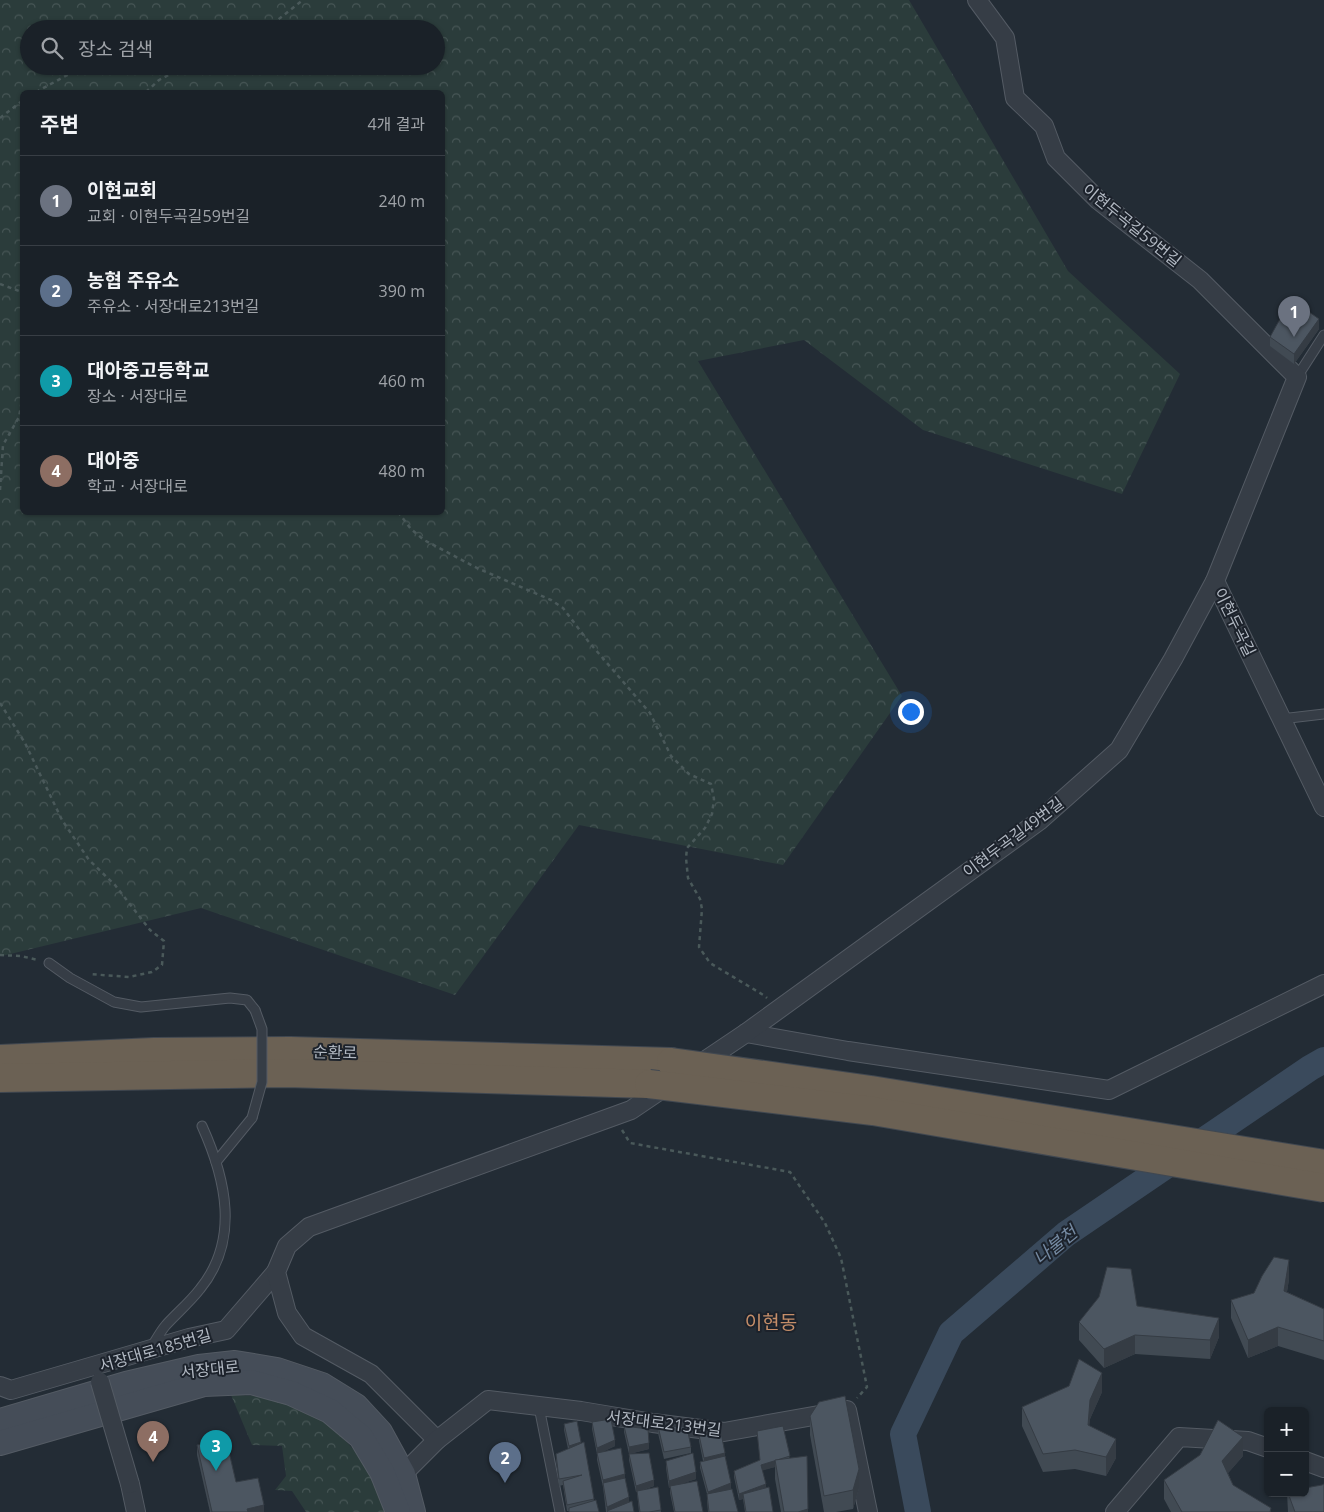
<!DOCTYPE html>
<html lang="ko">
<head>
<meta charset="utf-8">
<style>
	body { margin:0; font-family:"Open Sans","Noto Sans KR",sans-serif; background:#272e34; color:#f1f3f6 }
	.controls { position:absolute; right:15px; bottom:15px; display:grid; overflow:hidden; border-radius:8px; box-shadow:0 1px 4px #0004 }
	.controls button { width:45px; height:45px; display:grid; place-items:center; padding:0; border:0; border-bottom:1px solid #383e45; background:#1a2128; color:#f1f3f6; font:25px sans-serif }
	.you { position:absolute; left:910px; top:711px; width:18px; height:18px; margin:-12px; border:4px solid #fff; border-radius:50%; background:#1a73e8; box-shadow:0 0 0 8px #1a73e833 }
	.badge { display:grid; place-items:center; width:32px; height:32px; border-radius:50%; background:#8eb5ea; color:#fff; font-size:16px; font-weight:700 }
	.pin { position:absolute; translate:-50% -41px; filter:drop-shadow(0 1px 2px #0008) }
	.pin::after { content:''; position:absolute; top:26px; width:18px; height:15px; background:inherit; clip-path:polygon(0 0,100% 0,50% 100%) }
	.list { margin:0; padding:0; list-style:none }
	h2 { display:flex; justify-content:space-between; align-items:center; height:65px; margin:0; padding:0 20px; font-size:21px }
	h2 small { font-size:16px; font-weight:400; color:#9fa3a8 }
	.list li { display:grid; grid-template-columns:32px 1fr auto; gap:15px; align-items:center; box-sizing:border-box; height:90px; padding:0 20px; border-top:1px solid #383e45 }
	.list b { display:block; font-size:19px; white-space:nowrap }
	.list p { margin:0; font-size:16px; white-space:nowrap; color:#9fa3a8 }
	.list em { font-size:16px; font-style:normal; color:#9fa3a8 }
	.icon { flex:none; width:28px; height:28px; fill:none; stroke:currentColor; stroke-width:2; stroke-linecap:round; stroke-linejoin:round }
	.map { position:relative; flex:none; width:1324px; height:1512px; overflow:hidden }
	.search { position:absolute; background:#1a2128; box-shadow:0 1px 4px #0004; left:20px; top:20px; width:425px; height:55px; display:flex; align-items:center; gap:12px; box-sizing:border-box; padding:0 18px; border-radius:28px; color:#9fa3a8; font-size:19px }
	.panel { position:absolute; background:#1a2128; box-shadow:0 1px 4px #0004; left:20px; top:90px; width:425px; height:425px; border-radius:8px }
	.map>svg:first-child { display:block }
</style>
</head>
<body>
<div class="map">
<svg width="1324" height="1512" viewBox="0 0 1324 1512">
	<defs>
		<pattern id="forest-crowns" width="20" height="18" patternUnits="userSpaceOnUse" patternTransform="scale(1.25)"><rect width="20" height="18" fill="#2b3c3b"/><path d="M2 6a3 3 0 1 1 6 0M12 15a3 3 0 1 1 6 0" fill="none" stroke="#475656"/></pattern>
	</defs>
	<rect width="100%" height="100%" fill="#232c35"/>
	<g fill="url(#forest-crowns)" fill-rule="evenodd">
		<path d="M0,0h909l159,271 112,103 -58,120 -199,-64 -119,-90 -106,21 204,335 -119,169 -204,-40 -124,170 -254,-87 -199,48h-2zM29,29h407v37h-407zM22,92h420v420h-420z"/>
		<path d="M231,1395l36,1 32,6 31,22 24,26 22,31 17,31h-87l-14,-21 -17,-1 11,-14 -4,-30 -30,-1z"/>
	</g>
	<g fill="none" stroke-linecap="round" stroke-linejoin="round">
		<path stroke="#3a4a5c" stroke-width="26" d="M918,1512l-15,-78 48,-101 115,-99 244,-166 14,-8"/>
		<defs>
			<g id="lane">
				<path d="M1297,377l27,-42"/>
				<path d="M1281,719l43,-5"/>
				<path d="M49,963l21,15 44,24 27,5 89,-9 17,2 8,10"/>
				<path d="M216,1162l36,-44"/>
				<path d="M151,1348c5,-8 9,-16 15,-23 11,-12 24,-23 34,-36 40,-49 26,-110 2,-163"/>
				<path d="M539,1407l21,105"/>
			</g>
			<g id="street">
				<path d="M1215,581l109,226"/>
				<path d="M746,1033l102,18 261,39 215,-106"/>
				<path d="M694,1068l52,-35 293,-212 80,-71 54,-91 42,-78 82,-204 -97,-97 -102,-80 -42,-42 -12,-32 -29,-28 -10,-60 -28,-38"/>
				<path d="M0,1386l11,4 178,-52 37,-8 50,-58"/>
				<path d="M437,1440l-66,-66 -68,-38 -16,-23 -11,-41 11,-26 22,-19 322,-117 37,-25"/>
				<path d="M1305,1461l19,7"/>
				<path d="M403,1474l34,-34 51,-40 93,11 72,12 71,9 123,-22 21,102"/>
				<path d="M130,1484l6,28"/>
				<path d="M1115,1512l64,-75 69,4 20,7"/>
			</g>
			<g id="secondary">
				<path d="M0,1421l126,-37 73,-17 36,-4 42,7 45,15 34,21 24,26 23,42 10,38"/>
				<path d="M0,1443l204,-59 47,-2 40,11 39,18 31,26 21,35 16,40"/>
			</g>
			<g id="highway">
				<path d="M0,1059l154,-7 136,-1 381,11"/>
				<path d="M0,1078l287,-5 362,11"/>
			</g>
		</defs>
		<use href="#lane" stroke="#545b64" stroke-width="11"/>
		<use href="#street" stroke="#545b64" stroke-width="20"/>
		<use href="#secondary" stroke="#545b64" stroke-width="26"/>
		<use href="#highway" stroke="#414851" stroke-width="30"/>
		<g stroke="#4a595a" stroke-width="2.5" stroke-dasharray="4 4" stroke-linecap="butt">
			<path d="M266,29l37,-29"/>
			<path d="M36,92l48,-26"/>
			<path d="M146,92l13,-12 27,-14"/>
			<path d="M0,118l22,-17"/>
			<path d="M0,284l22,8"/>
			<path d="M0,490l3,-45 16,-28 3,-17"/>
			<path d="M398,512l13,17 13,11 53,28 74,32 12,8 25,33 62,72 21,43 18,18 22,10 3,15 -2,15 -7,14 -18,20 -1,10 2,20 12,21 2,10 -3,38 11,16 55,33 2,2"/>
			<path d="M0,703l25,40 37,77 27,40 26,25 35,45 14,11 -2,24 -10,7 -23,5 -40,-3"/>
			<path d="M0,955l21,1 17,4"/>
			<path d="M622,1130l8,13 160,29 35,51 16,35 26,129 -10,11"/>
		</g>
		<use href="#lane" stroke="#363d46" stroke-width="9"/>
		<use href="#street" stroke="#363d46" stroke-width="18"/>
		<use href="#secondary" stroke="#454d58" stroke-width="24"/>
		<use href="#highway" stroke="#6b6154" stroke-width="28"/>
		<defs>
			<path id="lane-bridge" d="M252,1118l10,-36v-53l-7,-19"/>
			<path id="street-bridge" d="M100,1382l30,102"/>
			<g id="highway-bridge">
				<path d="M671,1062l200,28 453,74"/>
				<path d="M649,1084l224,27 451,77"/>
			</g>
		</defs>
		<use href="#lane-bridge" stroke="#545b64" stroke-width="11" stroke-linecap="butt"/>
		<use href="#street-bridge" stroke="#545b64" stroke-width="20" stroke-linecap="butt"/>
		<use href="#highway-bridge" stroke="#414851" stroke-width="30" stroke-linecap="butt"/>
		<use href="#lane-bridge" stroke="#363d46" stroke-width="9"/>
		<use href="#street-bridge" stroke="#363d46" stroke-width="18"/>
		<use href="#highway-bridge" stroke="#6b6154" stroke-width="28"/>
	</g>
	<g fill="#414a53">
		<path d="M1319,329l-25,35 -24,-18v-9z"/>
		<path d="M1289,1279l-2,13 37,17v51l-46,-14 -30,12 -17,-40v-18l23,-7z"/>
		<path d="M1137,1306l82,31 -9,22 -75,-5 -31,14 -25,-28v-18z"/>
		<path d="M1102,1392l-12,27 -1,7 27,32 -10,18 -31,-7 -32,3 -21,-46v-19z"/>
		<path d="M810,1416l49,72 -6,21 -17,3h-12l-14,-77z"/>
		<path d="M592,1422l23,24 -13,6 23,26 4,24 5,10h-28l-3,-25 -6,-27v-6l-5,-25z"/>
		<path d="M564,1424l17,20 13,57 5,11h-30v-1h-2l-4,-26 -4,1 -3,-26v-6l12,-5 -4,-19z"/>
		<path d="M624,1426l25,23 -20,5 -5,-22z"/>
		<path d="M658,1426l33,21v6l-27,6 -6,-26z"/>
		<path d="M757,1431l33,27 18,54h-27l-6,-33v-12l-13,3 4,18 7,24h-28l-2,-13 -4,1 -5,-23v-6l26,-11z"/>
		<path d="M699,1435l26,21 6,33 7,23h-30l-1,-11v-7l-7,-26v-6l3,-1 -4,-20z"/>
		<path d="M197,1445l39,37 28,30h-54l-13,-57z"/>
		<path d="M629,1454l25,32 -11,4 15,-3 3,25h-22l-2,-20h-1l-7,-32z"/>
		<path d="M1243,1456l-15,17 5,12 38,27h-100l-7,-13v-19z"/>
		<path d="M666,1461l30,18 -22,7 29,26h-29l-4,-19v-6l-1,1 -3,-20z"/>
		<path d="M1322,1485l2,27h-36l-1,-19h18z"/>
	</g>
	<g fill="#353c44">
		<path d="M1319,319v10l-25,35v-10z"/>
		<path d="M1289,1260v19l-5,31v-19z"/>
		<path d="M1219,1318v19l-9,22v-19z"/>
		<path d="M1278,1327v19l-30,12v-18z"/>
		<path d="M1135,1335v19l-31,14v-19z"/>
		<path d="M1102,1373v19l-12,27 -2,25v-19l2,-25z"/>
		<path d="M1243,1437v19l-21,24v-19z"/>
		<path d="M1116,1439v19l-10,18v-19z"/>
		<path d="M615,1440v6l-18,9v-7z"/>
		<path d="M581,1442v6l-12,4v-6z"/>
		<path d="M649,1443v6l-20,5v-7z"/>
		<path d="M725,1453v6l-21,6v-7z"/>
		<path d="M775,1460v7l-14,4v-6z"/>
		<path d="M859,1469v19l-6,21v-19z"/>
		<path d="M696,1472v7l-27,9v-7z"/>
		<path d="M625,1474v6l-22,3v-3z"/>
		<path d="M654,1480v6l-18,6v-6z"/>
		<path d="M731,1483v6l-23,9v-6z"/>
		<path d="M766,1484v7l-23,3v5l-4,1v-6z"/>
		<path d="M629,1497v7l-22,8v-5z"/>
		<path d="M264,1505v7h-17v-3z"/>
		<path d="M808,1509v3h-10z"/>
	</g>
	<g fill="#4c5661" stroke="#353c44">
		<path d="M1291,299l28,20 -25,35 -24,-17z"/>
		<path d="M1274,1257l15,3 -5,31 40,18v32l-46,-14 -30,13 -17,-40 23,-7 8,-17z"/>
		<path d="M1107,1267l24,2 6,37 82,12 -9,22 -75,-5 -31,14 -25,-27 20,-25z"/>
		<path d="M1079,1359l23,14 -12,27 -2,25 28,14 -10,18 -31,-7 -32,4 -21,-47 47,-21z"/>
		<path d="M845,1396l14,73 -6,21 -29,6 -14,-80 9,-14z"/>
		<path d="M611,1419l4,21 -18,8 -5,-26z"/>
		<path d="M1218,1420l25,17 -21,24 11,24 38,23 -1,4h-88l-18,-32 36,-25z"/>
		<path d="M577,1421l4,21 -12,4 -5,-22z"/>
		<path d="M624,1426l24,3 1,14 -20,4z"/>
		<path d="M658,1426l29,1 4,20 -27,5z"/>
		<path d="M783,1426l7,30 -29,9 5,19 -27,10 -5,-23 26,-11 -3,-29z"/>
		<path d="M721,1433l4,20 -21,5 -5,-23z"/>
		<path d="M226,1439l10,43 22,-4 6,27 -17,4 1,3h-36l-15,-67z"/>
		<path d="M584,1442l10,57 -27,6 -4,-24 19,-6 -23,4 -3,-25z"/>
		<path d="M621,1448l4,26 -22,6 -6,-27z"/>
		<path d="M649,1453l5,27 -18,6 -7,-32z"/>
		<path d="M693,1453l3,19 -27,9 -3,-20z"/>
		<path d="M725,1456l6,27 -23,9 -8,-30z"/>
		<path d="M807,1456l1,53 -10,3h-14l-9,-52z"/>
		<path d="M625,1478l4,19 -22,10 -4,-24z"/>
		<path d="M697,1481l6,31h-28l-5,-26z"/>
		<path d="M1324,1484v28h-29l-7,-19h17v-5l17,-3z"/>
		<path d="M658,1487l3,23 -12,2h-9l-3,-21z"/>
		<path d="M769,1487l4,25h-27l-3,-18z"/>
		<path d="M732,1489l6,23h-29l-2,-18z"/>
		<path d="M596,1500l3,12h-30v-4z"/>
		<path d="M632,1501l2,11h-26l-1,-1z"/>
	</g>
	<g text-anchor="middle" dominant-baseline="central" stroke-width="4" stroke-linejoin="round" paint-order="stroke">
		<g font-size="16" fill="#b1b8c2" stroke="#1c222b">
			<text transform="translate(1132 225) rotate(39)">이현두곡길59번길</text>
			<text transform="translate(1235 622) rotate(64)">이현두곡길</text>
			<text transform="translate(1013 837) rotate(-37)">이현두곡길49번길</text>
			<text transform="translate(335 1052) rotate(2)">순환로</text>
			<text transform="translate(155 1350) rotate(-16)">서장대로185번길</text>
			<text transform="translate(210 1369) rotate(-6)">서장대로</text>
			<text transform="translate(664 1423) rotate(7)">서장대로213번길</text>
		</g>
		<g font-size="18" font-style="italic" fill="#758aa2" stroke="#1c222b">
			<text transform="translate(1055 1245) rotate(-39)">나불천</text>
		</g>
		<g font-size="19" fill="#c58e69" stroke="#1c222b">
			<text x="771" y="1322">이현동</text>
		</g>
	</g>
</svg>
<div class="controls">
<button>+</button>
<button>−</button>
</div>
<div class="you"></div>
<div class="pin badge" style="left:1294px;top:337px;background:#6b7280">1</div>
<div class="pin badge" style="left:505px;top:1483px;background:#5c6f8a">2</div>
<div class="pin badge" style="left:216px;top:1471px;background:#0f9aa8">3</div>
<div class="pin badge" style="left:153px;top:1462px;background:#8d6e63">4</div>
<div class="search"><svg class="icon" aria-label="search" viewBox="0 0 24 24"><circle cx="10" cy="10" r="6"/><path d="M15 15l6 6"/></svg>장소 검색</div>
<section class="panel">
<h2>주변<small>4개 결과</small></h2>
<ul class="list">
<li><span class="badge" style="background:#6b7280">1</span><div><b>이현교회</b><p>교회 · 이현두곡길59번길</p></div><em>240 m</em></li>
<li><span class="badge" style="background:#5c6f8a">2</span><div><b>농협 주유소</b><p>주유소 · 서장대로213번길</p></div><em>390 m</em></li>
<li><span class="badge" style="background:#0f9aa8">3</span><div><b>대아중고등학교</b><p>장소 · 서장대로</p></div><em>460 m</em></li>
<li><span class="badge" style="background:#8d6e63">4</span><div><b>대아중</b><p>학교 · 서장대로</p></div><em>480 m</em></li>
</ul>
</section>
</div>
</body>
</html>
